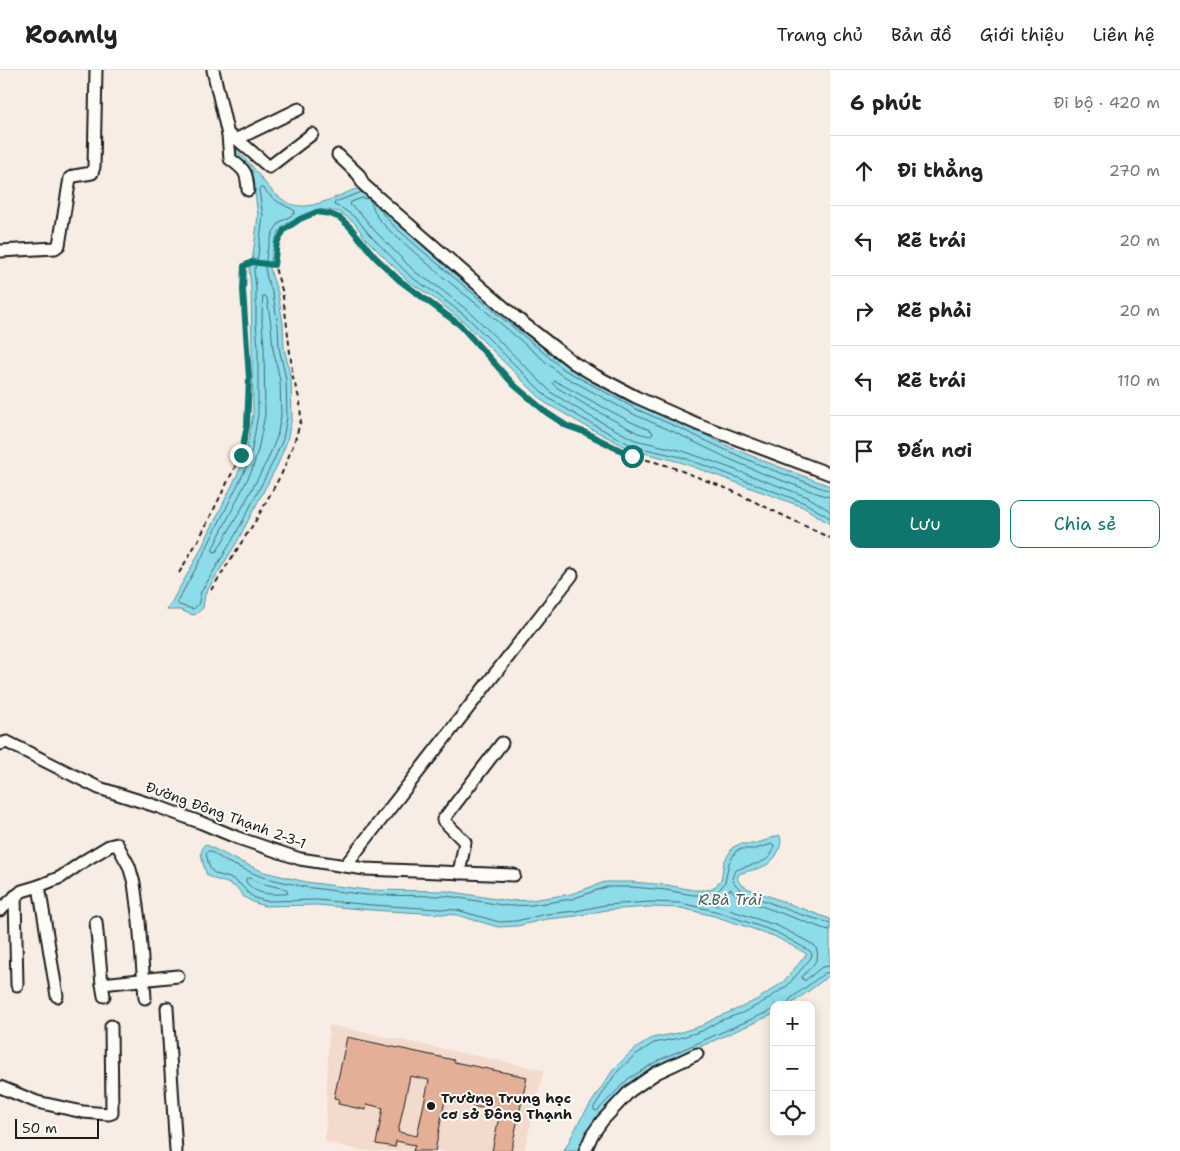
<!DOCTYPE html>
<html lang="vi">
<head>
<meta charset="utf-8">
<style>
	body { margin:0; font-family:"Shantell Sans",sans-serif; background:#f2f2f2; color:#202124 }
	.controls { position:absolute; right:15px; bottom:15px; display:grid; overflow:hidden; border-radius:10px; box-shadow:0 2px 12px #0003 }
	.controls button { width:45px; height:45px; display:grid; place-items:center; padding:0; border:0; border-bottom:1px solid #e0e0e0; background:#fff; color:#202124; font:25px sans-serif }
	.scale { position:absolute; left:15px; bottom:12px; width:84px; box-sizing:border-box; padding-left:5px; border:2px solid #1c1c1c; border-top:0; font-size:14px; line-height:18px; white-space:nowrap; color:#1c1c1c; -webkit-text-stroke:4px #fdfcf7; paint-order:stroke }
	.stop { position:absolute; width:15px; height:15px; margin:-11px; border:4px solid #0f766e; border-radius:50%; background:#fff }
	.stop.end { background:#0f766e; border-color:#fff; box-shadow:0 1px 5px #0008 }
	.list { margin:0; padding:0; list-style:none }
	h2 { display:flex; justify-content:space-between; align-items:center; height:65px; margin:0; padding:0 20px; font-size:21px }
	h2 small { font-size:16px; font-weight:400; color:#757577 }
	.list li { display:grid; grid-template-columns:32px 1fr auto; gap:15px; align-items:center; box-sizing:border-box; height:70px; padding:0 20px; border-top:1px solid #e0e0e0 }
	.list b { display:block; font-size:19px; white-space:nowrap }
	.list em { font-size:16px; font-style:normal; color:#757577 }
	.actions { display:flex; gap:10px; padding:15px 20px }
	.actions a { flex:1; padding:11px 0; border:1px solid #0f766e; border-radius:10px; text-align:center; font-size:18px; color:#0f766e }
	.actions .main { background:#0f766e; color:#fff }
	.icon { flex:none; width:28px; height:28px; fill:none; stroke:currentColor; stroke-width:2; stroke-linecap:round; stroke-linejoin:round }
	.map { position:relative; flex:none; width:830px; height:1081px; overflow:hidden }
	header { display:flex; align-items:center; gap:30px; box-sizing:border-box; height:70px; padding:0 25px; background:#fff; border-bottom:1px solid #e0e0e0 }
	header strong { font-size:24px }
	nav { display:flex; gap:28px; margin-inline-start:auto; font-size:18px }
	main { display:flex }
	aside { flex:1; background:#fff }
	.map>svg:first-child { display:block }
</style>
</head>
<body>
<header>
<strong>Roamly</strong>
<nav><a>Trang chủ</a><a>Bản đồ</a><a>Giới thiệu</a><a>Liên hệ</a></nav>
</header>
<main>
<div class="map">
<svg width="830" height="1081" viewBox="0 0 830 1081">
	<rect width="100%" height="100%" fill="#f8ede4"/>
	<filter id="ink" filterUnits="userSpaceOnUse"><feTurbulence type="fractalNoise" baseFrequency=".02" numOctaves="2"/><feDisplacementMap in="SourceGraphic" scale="10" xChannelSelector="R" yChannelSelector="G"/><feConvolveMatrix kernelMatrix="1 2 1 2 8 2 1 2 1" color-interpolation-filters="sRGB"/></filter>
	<g filter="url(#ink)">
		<path fill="#f2dacd" d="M329,955l215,45 -20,81h-161l-38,-9z"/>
		<g fill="#8ddcea" stroke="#608f98">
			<path d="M235,77c4,7 10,11 15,17 15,17 29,44 56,42 18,-2 38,-13 55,-19l61,58 144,120 72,39 41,18 53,26 37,15 61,23v38l-27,-17 -85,-31 -38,-14 -48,-12 -50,-26 -38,-22 -80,-80 -33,-26 -23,-15 -43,-43 -11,-16 -15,-10 -11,-2h-13l-32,16 -6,9 -5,18 -2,15 2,8 6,17 5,31 1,23 7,32 1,38 -5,24 -9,23 -26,49 -15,29 -32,52 -2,14 -7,6 -3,1 -13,-5h-13l29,-51 46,-94 5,-17 6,-34 -2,-126 -2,-20 3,-6 6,-46 -3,-23 -8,-22 -15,-13z"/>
			<path d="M779,765l1,1c2,7 0,11 -2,16 -9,18 -23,16 -39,22 -4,7 2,10 8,14l83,31v56l-40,30h-16v9l-113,50 -30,19 -32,33 -18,35h-17l16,-31 33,-50 19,-19 20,-13 26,-5 23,-7 16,-9 23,-9 18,-9 25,-17 24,-28 -33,-18 -60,-20 -33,-8 -31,-1 -44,3 -29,6 -30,3 -30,7 -19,1 -41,-12 -86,-5 -54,-5 -53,1 -11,-4 -9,-5 -7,-9 -7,-4 -16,-5 -7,-4 -3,-8 -3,-14 2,-6 2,-3 25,13 34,15 42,10 61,8 80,1 61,10 23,-1 40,-6 34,-12h27l35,3 26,5h14l6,-1 8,-9 3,-18 9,-15 7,-3h14l13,-4z"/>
		</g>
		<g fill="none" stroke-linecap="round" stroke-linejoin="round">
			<g stroke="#49696e" stroke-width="1">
				<path d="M260,118h3c6,7 12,13 21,17 4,3 8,3 11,6l-1,3 -14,8 -7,10 -6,19 -2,17 2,10 6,17 5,30 1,23 7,31 1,38 -4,22 -10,23 -25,49 -15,28 -32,53 -3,13 -5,4 -14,-4 -2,-3 23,-41 46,-93 6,-19 6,-35v-67l-2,-24v-35l-2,-18 3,-7 6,-47 -4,-26z"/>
				<path d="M362,122l-27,10 -1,3 8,3 15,11 12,15 42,43 23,15 34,26 80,80 37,22 48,26 48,11 39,14 85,32 25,15"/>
				<path d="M370,129l-8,-1 -11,4 -1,3 12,10 12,15 41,42 23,15 34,27 80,79 36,22 47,25 48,11 39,14 86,32 22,14"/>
				<path d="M370,130l7,17 13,14 53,46 50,40 67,57 73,40 41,18 53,26 37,16 61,22 5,1"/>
				<path d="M380,138l3,6 11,12 25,22 144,121 73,40 41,18 53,25 37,16 60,22 3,1"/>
				<path d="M263,226h2l2,2 4,27 2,24 7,31 1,36 -4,21 -9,22 -26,49 -25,43 -2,1 -2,-1v-3l39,-78 6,-20 7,-35 -1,-68 -2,-24z"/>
				<path d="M555,311l74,40 23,10 1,3 -3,2 -12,-3 -47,-25 -35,-21 -3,-3z"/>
				<path d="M249,808l11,5 26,6 2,4 -2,1c-17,0 -28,2 -40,-12v-3z"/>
				<path d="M830,860l-5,-1 -83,-30 -12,-10 -16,13 1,3 63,21 36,19c10,14 -4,22 -12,32l1,3h3l16,-13 8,-1"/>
				<path d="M788,935l2,-6 35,-26 5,-1"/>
				<path d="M774,940l-4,1 -111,49 -31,19 -30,31 -3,1 -1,-1v-3l22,-34 19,-18 19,-12 25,-5 23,-7 17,-10 23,-8 18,-9 27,-18 24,-28 1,-4 -2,-3 -34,-19 -61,-21 -34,-8 -31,-1 -45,3 -29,6 -30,3 -30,7 -17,1 -42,-12 -85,-5 -55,-5 -52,1 -10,-3 -7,-5 -8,-9 -7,-5 -17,-5 -4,-3 -3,-5 -3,-13 2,-2h2l17,11 35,15 43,10 62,8 80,1 61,10 24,-1 40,-6 34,-12h26l34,3 27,5h14l7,-1 7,-6 4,-6 4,-19 7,-12 5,-2h14l17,-5 2,1c-2,22 -24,17 -39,26l-3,7 2,5 10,10 55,21 31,9"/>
			</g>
		</g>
		<path fill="#e4af97" stroke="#1c1c1c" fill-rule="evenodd" d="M347,967l107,23v2l73,15 -16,74h-19l8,-39 -55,-12 -10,51h-22l2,-6 -19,-4 -1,6 -19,-3 7,-36 -16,-4 -1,6 -28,-6 1,-5 -5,-1zM410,1006l19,4 -12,56 -19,-4z"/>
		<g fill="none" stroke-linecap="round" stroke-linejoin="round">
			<defs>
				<g id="minor">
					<path d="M213,0l15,65 9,4 62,-30"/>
					<path d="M228,65l2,24c15,11 17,13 18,31"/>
					<path d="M237,69l23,20 9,8 43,-33"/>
					<path d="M338,85l21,20 4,9 10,9 141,123 60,47 22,13 40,21 61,27 133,50"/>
					<path d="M0,181l55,-3 4,-3 11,-67 4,-2 18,-3 2,-6 2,-97"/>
					<path d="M0,674l7,-2 92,46 60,19 43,16 36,15 62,21 65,10 149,6"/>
					<path d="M345,796l227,-291"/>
					<path d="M459,803l6,-31 -22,-22 59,-77"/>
					<path d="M39,816l18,110"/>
					<path d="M15,826l2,89"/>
					<path d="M0,840l22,-19 17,-5 22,-9 23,-16 25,-15 8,-2 12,22 5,17 5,38 6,77"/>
					<path d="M96,852l6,62"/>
					<path d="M104,926l-2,-12 76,-8"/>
					<path d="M167,938l9,143"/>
					<path d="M0,1017l37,15 46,10 26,2 3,-1v-2l-1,-85"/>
					<path d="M585,1081l7,-16 10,-14 28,-30 26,-18 41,-19"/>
				</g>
			</defs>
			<use href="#minor" stroke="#1c1c1c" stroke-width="15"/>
			<g stroke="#1c1c1c" stroke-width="2" stroke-dasharray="5 4" stroke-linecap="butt">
				<path d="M179,503l21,-36 41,-82 6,-29 2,-48 -6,-88 1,-24 8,-4 21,3"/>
				<path d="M211,520l45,-70 26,-47 12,-30 7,-23 -1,-19 -7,-23 -7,-60 -4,-28 -8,-25 3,-22 7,-14 16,-10 17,-7 13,1 10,5 10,9 25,30 24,22 61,46 54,60 33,28 20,13 17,6 49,24 36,10 59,23 102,49"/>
			</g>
			<use href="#minor" stroke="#fdfcf7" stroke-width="11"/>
		</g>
	</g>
	<g fill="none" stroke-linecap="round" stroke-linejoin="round" filter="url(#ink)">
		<path stroke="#0f766e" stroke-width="6" d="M241,385l6,-29 2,-48 -6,-88 1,-24 8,-4 22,3 3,-22 7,-13 16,-11 17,-7 13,2 10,4 10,9 25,30 24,23 61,45 54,60 33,28 20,13 17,6 48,24"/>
	</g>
	<circle fill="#1c1c1c" stroke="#fdfcf7" stroke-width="2" cx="431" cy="1036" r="5"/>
	<g text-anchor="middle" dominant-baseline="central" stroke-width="4" stroke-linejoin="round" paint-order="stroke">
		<g font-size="14" fill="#1c1c1c" stroke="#fdfcf7">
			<text transform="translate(226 745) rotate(20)">Đường Đông Thạnh 2-3-1</text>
		</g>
		<g font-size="14" font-weight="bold" fill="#1c1c1c" stroke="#fdfcf7" text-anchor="start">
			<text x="441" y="1028">Trường Trung học<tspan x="441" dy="16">cơ sở Đông Thạnh</tspan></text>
		</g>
		<g font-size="15" font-style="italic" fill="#445f64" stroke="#fdfcf7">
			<text x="730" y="830">R.Bà Trải</text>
		</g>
	</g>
</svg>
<div class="controls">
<button>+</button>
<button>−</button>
<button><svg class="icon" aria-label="locate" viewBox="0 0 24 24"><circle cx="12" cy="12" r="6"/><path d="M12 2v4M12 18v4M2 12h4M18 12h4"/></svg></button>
</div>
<div class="scale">50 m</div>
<div class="stop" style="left:632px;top:386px"></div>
<div class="stop end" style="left:241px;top:385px"></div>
</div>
<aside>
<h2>6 phút<small>Đi bộ · 420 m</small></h2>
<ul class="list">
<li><svg class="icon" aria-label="ahead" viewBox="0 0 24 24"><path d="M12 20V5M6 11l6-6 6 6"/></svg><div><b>Đi thẳng</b></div><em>270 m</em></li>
<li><svg class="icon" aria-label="left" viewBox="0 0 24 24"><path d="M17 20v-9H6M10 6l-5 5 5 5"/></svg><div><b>Rẽ trái</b></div><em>20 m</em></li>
<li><svg class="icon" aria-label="right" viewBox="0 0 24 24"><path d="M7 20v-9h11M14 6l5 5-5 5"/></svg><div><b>Rẽ phải</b></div><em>20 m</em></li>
<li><svg class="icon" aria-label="left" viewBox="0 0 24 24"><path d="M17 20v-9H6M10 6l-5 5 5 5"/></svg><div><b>Rẽ trái</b></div><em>110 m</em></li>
<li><svg class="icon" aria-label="arrive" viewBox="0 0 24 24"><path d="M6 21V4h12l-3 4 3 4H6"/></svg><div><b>Đến nơi</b></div></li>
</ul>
<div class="actions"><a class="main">Lưu</a><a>Chia sẻ</a></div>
</aside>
</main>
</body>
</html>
